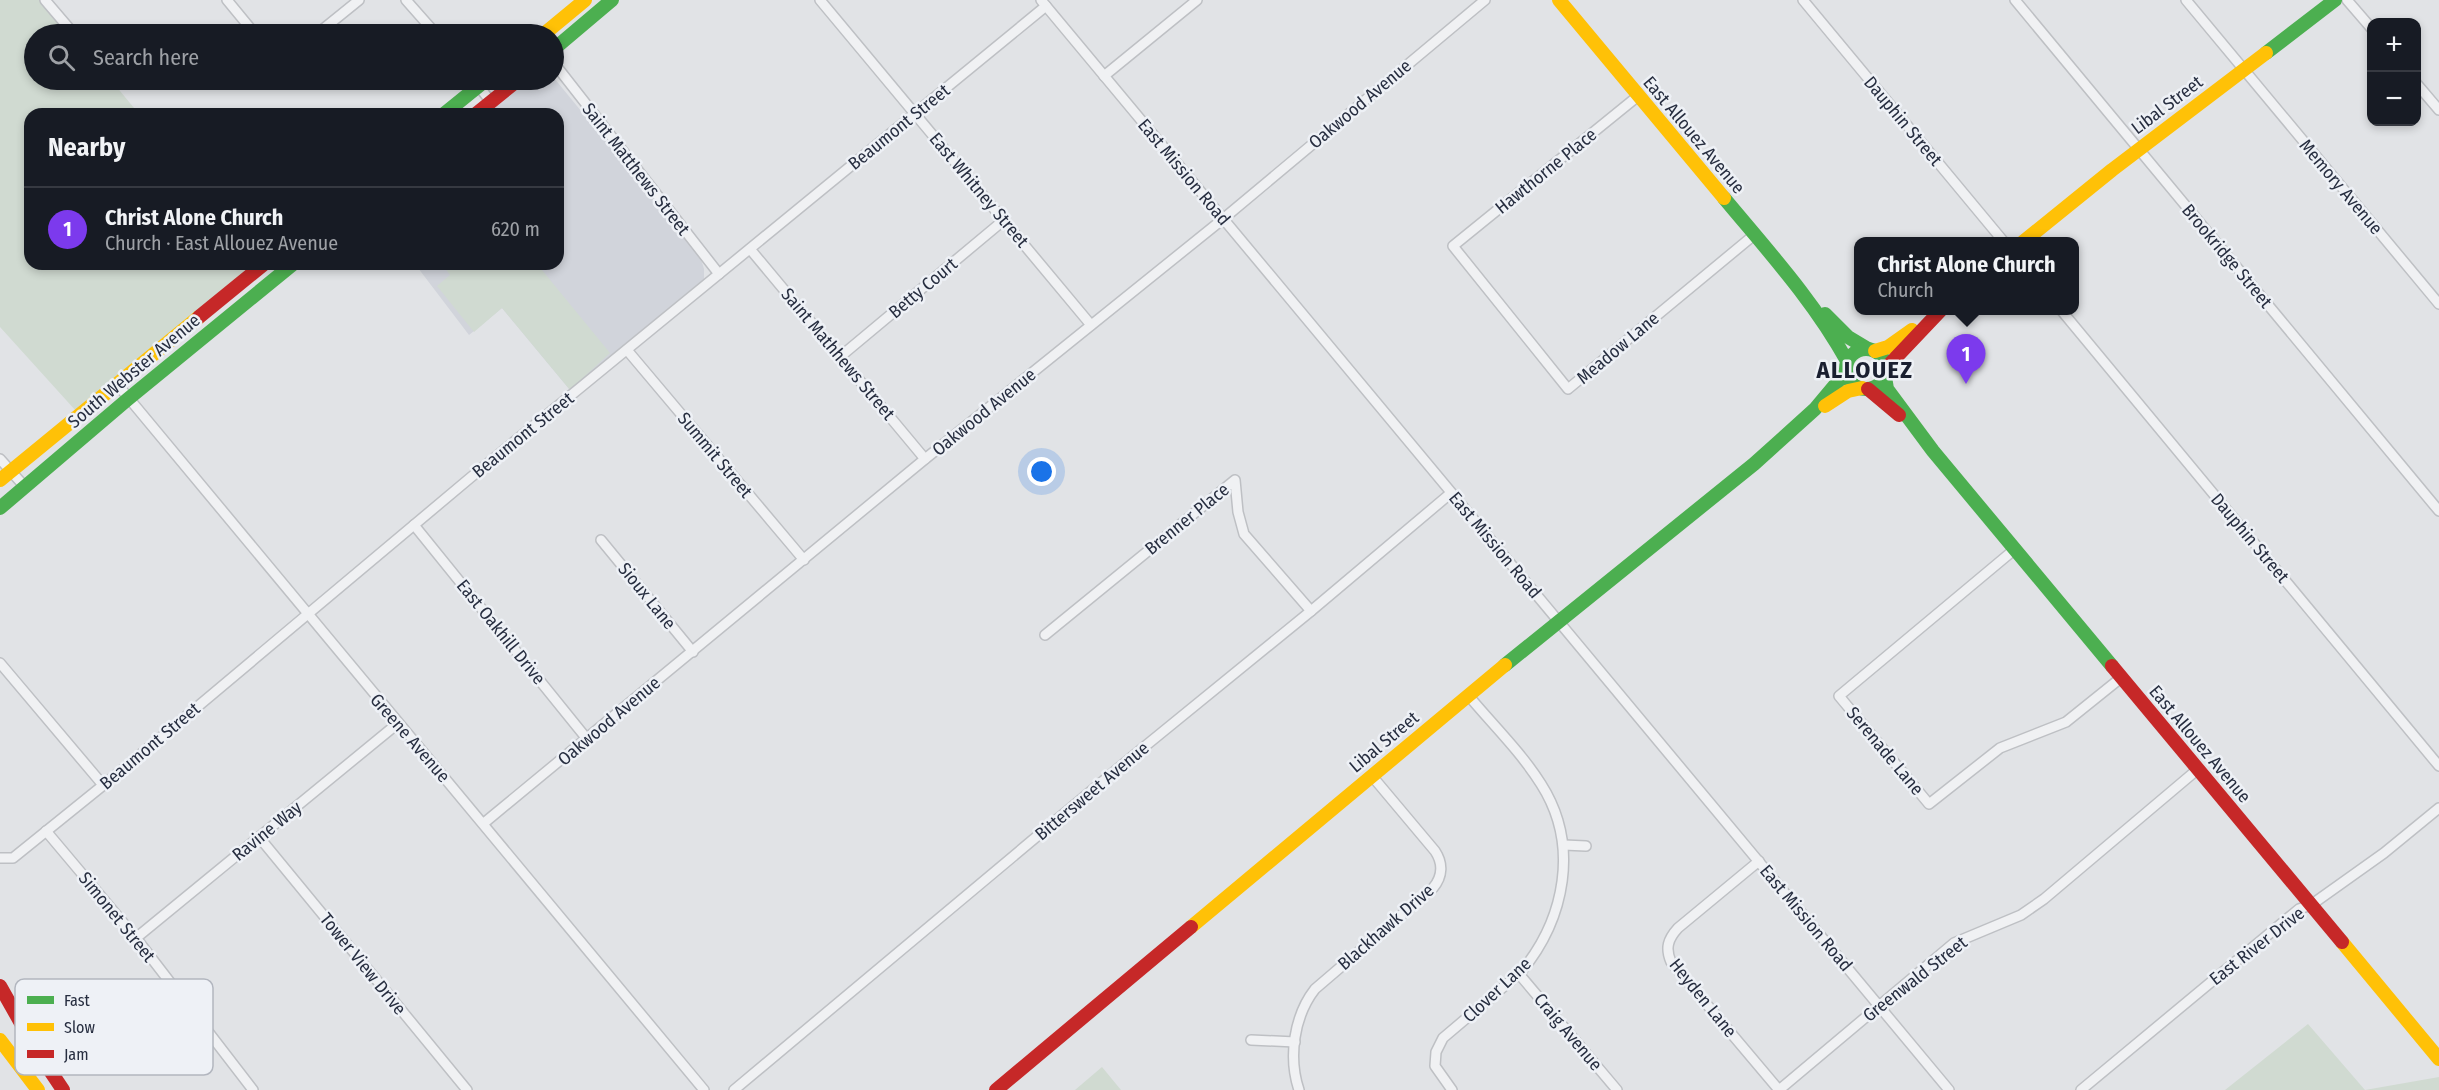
<!DOCTYPE html>
<html lang="en">
<head>
<meta charset="utf-8">
<style>
	body { margin:0; font-family:"Fira Sans Condensed",sans-serif; background:#20242c; color:#f1f3f6 }
	.controls { position:absolute; right:18px; top:18px; display:grid; overflow:hidden; border-radius:12px; box-shadow:0 3px 9px #0003 }
	.controls button { width:54px; height:54px; display:grid; place-items:center; padding:0; border:0; border-bottom:2px solid #363941; background:#171b24; color:#f1f3f6; font:30px sans-serif }
	.you { position:absolute; left:1042px; top:472px; width:21px; height:21px; margin:-15px; border:4px solid #fff; border-radius:50%; background:#1a73e8; box-shadow:0 0 0 9px #1a73e833 }
	.badge { display:grid; place-items:center; width:39px; height:39px; border-radius:50%; background:#7c3aed; color:#fff; font-size:20px; font-weight:700 }
	.pin { position:absolute; translate:-50% -50px; filter:drop-shadow(0 2px 3px #0008) }
	.pin::after { content:''; position:absolute; top:32px; width:21px; height:18px; background:inherit; clip-path:polygon(0 0,100% 0,50% 100%) }
	.popup { position:absolute; left:1854px; top:237px; width:225px; height:78px; box-sizing:border-box; display:grid; place-content:center; border-radius:12px; background:#171b24; filter:drop-shadow(0 2px 4px #0005); font-size:20px; white-space:nowrap; color:#9ea1a6 }
	.popup b { font-size:22px; color:#f1f3f6 }
	.popup::after { content:''; position:absolute; left:50%; top:100%; margin-left:-12px; border:12px solid transparent; border-top-color:#171b24 }
	.list { margin:0; padding:0; list-style:none }
	h2 { display:flex; justify-content:space-between; align-items:center; height:78px; margin:0; padding:0 24px; font-size:26px }
	h2 small { font-size:20px; font-weight:400; color:#9ea1a6 }
	.list li { display:grid; grid-template-columns:39px 1fr auto; gap:18px; align-items:center; box-sizing:border-box; height:84px; padding:0 24px; border-top:2px solid #363941 }
	.list b { display:block; font-size:22px; white-space:nowrap }
	.list p { margin:0; font-size:20px; white-space:nowrap; color:#9ea1a6 }
	.list em { font-size:20px; font-style:normal; color:#9ea1a6 }
	.icon { flex:none; width:33px; height:33px; fill:none; stroke:currentColor; stroke-width:2; stroke-linecap:round; stroke-linejoin:round }
	.map { position:relative; flex:none; width:2439px; height:1090px; overflow:hidden }
	.search { position:absolute; background:#171b24; box-shadow:0 3px 9px #0003; left:24px; top:24px; width:540px; height:66px; display:flex; align-items:center; gap:15px; box-sizing:border-box; padding:0 21px; border-radius:33px; color:#9ea1a6; font-size:22px }
	.panel { position:absolute; background:#171b24; box-shadow:0 3px 9px #0003; left:24px; top:108px; width:540px; height:162px; border-radius:18px }
	.map>svg:first-child { display:block }
</style>
</head>
<body>
<div class="map">
<svg width="2439" height="1090" viewBox="0 0 2439 1090">
	<rect width="100%" height="100%" fill="#e1e3e6"/>
	<path fill="#d1d4db" d="M554,78l146,178 4,13v11l-134,110 -68,-82 -33,27 -54,-71h143v-150h-75l42,-34h29z"/>
	<g fill="#d0dad1">
		<path d="M0,0h45l29,34h-40v46h77l28,34h-109v150h233l-187,147 -76,-84z"/>
		<path d="M442,264h95l73,89 -40,37 -68,-82 -28,24 -37,-46 13,-11z"/>
		<path d="M2308,1024l57,66 74,-13v13h-214z"/>
		<path d="M1102,1067l19,23h-46z"/>
	</g>
	<g fill="none" stroke-linecap="round" stroke-linejoin="round">
		<defs>
			<g id="street">
				<path d="M45,0l29,34"/>
				<path d="M227,0l28,34"/>
				<path d="M406,0l30,34"/>
				<path d="M820,0l271,325"/>
				<path d="M1041,0l908,1090"/>
				<path d="M1803,0l201,242"/>
				<path d="M2015,0l424,511"/>
				<path d="M2186,0l253,304"/>
				<path d="M2347,0l25,29"/>
				<path d="M317,34l42,-34"/>
				<path d="M554,63l165,211"/>
				<path d="M1104,76l93,-76"/>
				<path d="M474,80l17,22"/>
				<path d="M2416,83l23,27"/>
				<path d="M1638,96l-185,150 115,143 186,-154"/>
				<path d="M750,249l175,210"/>
				<path d="M2061,310l378,456"/>
				<path d="M627,350l177,210"/>
				<path d="M841,356l163,-136"/>
				<path d="M117,384l587,706"/>
				<path d="M0,459l25,28"/>
				<path d="M414,525l173,214"/>
				<path d="M601,540l92,112"/>
				<path d="M2015,549l-176,147 90,108 71,-56 66,-26 56,-45"/>
				<path d="M1045,635l190,-155 3,32 6,22 67,77"/>
				<path d="M0,663l103,122"/>
				<path d="M484,823l441,-364 298,-240 262,-219"/>
				<path d="M46,831l90,107 117,152"/>
				<path d="M259,837l208,253"/>
				<path d="M1564,845l22,1"/>
				<path d="M0,858h13l109,-88 348,-292 576,-472"/>
				<path d="M1759,861l-81,67c-10,11 -13,20 -7,34l108,128"/>
				<path d="M136,938l261,-214"/>
				<path d="M1519,974l98,116"/>
				<path d="M1251,1040l44,2"/>
				<path d="M734,1090l399,-334 178,-145 140,-118"/>
				<path d="M1299,1090c-11,-33 -5,-74 16,-101l118,-101c10,-12 10,-25 2,-37l-63,-75"/>
				<path d="M1452,1090l-17,-24 1,-14 7,-14 78,-66c44,-53 59,-127 20,-188 -20,-32 -49,-60 -73,-89"/>
				<path d="M1779,1090l175,-147 67,-28 23,-16 154,-130"/>
				<path d="M2081,1090l218,-181 12,-4 73,-52 55,-45"/>
			</g>
		</defs>
		<use href="#street" stroke="#bec0c4" stroke-width="12"/>
		<use href="#street" stroke="#f0f1f3" stroke-width="9"/>
		<g stroke="#4caf50" stroke-width="14">
			<path d="M554,49l58,-49"/>
			<path d="M2266,53l69,-53"/>
			<path d="M444,114l42,-34"/>
			<path d="M1724,198c44,53 90,103 123,163"/>
			<path d="M1825,314l23,23 20,12"/>
			<circle cx="1866" cy="369" r="20"/>
			<path d="M1885,377l2,12 46,62 179,215"/>
			<path d="M0,508l128,-109 165,-135"/>
			<path d="M1505,665l249,-201 61,-55 31,-37"/>
		</g>
		<g stroke="#ffc107" stroke-width="14">
			<path d="M1559,0l165,198"/>
			<path d="M544,34l41,-34"/>
			<path d="M2023,242l89,-72 154,-117"/>
			<path d="M1875,351l13,-4 24,-17"/>
			<path d="M1825,406l23,-15 14,-3"/>
			<path d="M0,480l199,-163"/>
			<path d="M1191,927l314,-262"/>
			<path d="M2342,942l97,117"/>
			<path d="M0,1040l38,50"/>
		</g>
		<g stroke="#c62828" stroke-width="14">
			<path d="M476,114l42,-34"/>
			<path d="M199,317l65,-53"/>
			<path d="M1886,368l55,-58"/>
			<path d="M1868,389l31,26"/>
			<path d="M2112,666l230,276"/>
			<path d="M0,986l35,62 28,42"/>
			<path d="M996,1090l195,-163"/>
		</g>
	</g>
	<g text-anchor="middle" dominant-baseline="central" stroke-width="5" stroke-linejoin="round" paint-order="stroke">
		<g font-size="18" fill="#272e40" stroke="#eef1f6">
			<text transform="translate(1360 104) rotate(-40)">Oakwood Avenue</text>
			<text transform="translate(2167 105) rotate(-37)">Libal Street</text>
			<text transform="translate(1903 121) rotate(50)">Dauphin Street</text>
			<text transform="translate(899 127) rotate(-39)">Beaumont Street</text>
			<text transform="translate(1694 135) rotate(50)">East Allouez Avenue</text>
			<text transform="translate(636 169) rotate(52)">Saint Matthews Street</text>
			<text transform="translate(1546 171) rotate(-39)">Hawthorne Place</text>
			<text transform="translate(1184 172) rotate(50)">East Mission Road</text>
			<text transform="translate(2341 187) rotate(50)">Memory Avenue</text>
			<text transform="translate(979 190) rotate(50)">East Whitney Street</text>
			<text transform="translate(2227 256) rotate(50)">Brookridge Street</text>
			<text transform="translate(923 288) rotate(-40)">Betty Court</text>
			<text transform="translate(1618 348) rotate(-40)">Meadow Lane</text>
			<text transform="translate(838 354) rotate(50)">Saint Mathhews Street</text>
			<text transform="translate(134 371) rotate(-40)">South Webster Avenue</text>
			<text transform="translate(984 412) rotate(-39)">Oakwood Avenue</text>
			<text transform="translate(523 435) rotate(-39)">Beaumont Street</text>
			<text transform="translate(715 455) rotate(50)">Summit Street</text>
			<text transform="translate(1187 519) rotate(-39)">Brenner Place</text>
			<text transform="translate(2250 538) rotate(50)">Dauphin Street</text>
			<text transform="translate(1495 545) rotate(50)">East Mission Road</text>
			<text transform="translate(647 596) rotate(51)">Sioux Lane</text>
			<text transform="translate(501 632) rotate(51)">East Oakhill Drive</text>
			<text transform="translate(609 721) rotate(-40)">Oakwood Avenue</text>
			<text transform="translate(410 738) rotate(49)">Greene Avenue</text>
			<text transform="translate(1384 742) rotate(-40)">Libal Street</text>
			<text transform="translate(2200 744) rotate(50)">East Allouez Avenue</text>
			<text transform="translate(150 746) rotate(-40)">Beaumont Street</text>
			<text transform="translate(1885 751) rotate(50)">Serenade Lane</text>
			<text transform="translate(1092 791) rotate(-40)">Bittersweet Avenue</text>
			<text transform="translate(267 831) rotate(-39)">Ravine Way</text>
			<text transform="translate(117 917) rotate(51)">Simonet Street</text>
			<text transform="translate(1806 918) rotate(50)">East Mission Road</text>
			<text transform="translate(1386 927) rotate(-41)">Blackhawk Drive</text>
			<text transform="translate(2257 946) rotate(-38)">East River Drive</text>
			<text transform="translate(363 964) rotate(51)">Tower View Drive</text>
			<text transform="translate(1915 979) rotate(-38)">Greenwald Street</text>
			<text transform="translate(1497 990) rotate(-43)">Clover Lane</text>
			<text transform="translate(1703 998) rotate(51)">Heyden Lane</text>
			<text transform="translate(1568 1032) rotate(50)">Craig Avenue</text>
		</g>
		<g font-size="24" font-weight="bold" letter-spacing="1.5" fill="#1a1f30" stroke="#eef1f6">
			<text x="1865" y="370">ALLOUEZ</text>
		</g>
	</g>
	<rect x="15" y="979" width="198" height="96" rx="9" fill="#eef1f6" stroke="#b2b6bf" stroke-width="1.5"/>
	<rect x="27" y="996" width="27" height="8" fill="#4caf50"/>
	<rect x="27" y="1023" width="27" height="8" fill="#ffc107"/>
	<rect x="27" y="1050" width="27" height="8" fill="#c62828"/>
	<g font-size="16" fill="#272e40">
		<text x="64" y="1006">Fast</text>
		<text x="64" y="1033">Slow</text>
		<text x="64" y="1060">Jam</text>
	</g>
</svg>
<div class="controls">
<button>+</button>
<button>−</button>
</div>
<div class="you"></div>
<div class="pin badge" style="left:1966px;top:384px">1</div>
<div class="popup"><b>Christ Alone Church</b>Church</div>
<div class="search"><svg class="icon" aria-label="search" viewBox="0 0 24 24"><circle cx="10" cy="10" r="6"/><path d="M15 15l6 6"/></svg>Search here</div>
<section class="panel">
<h2>Nearby<small></small></h2>
<ul class="list">
<li><span class="badge">1</span><div><b>Christ Alone Church</b><p>Church · East Allouez Avenue</p></div><em>620 m</em></li>
</ul>
</section>
</div>
</body>
</html>
